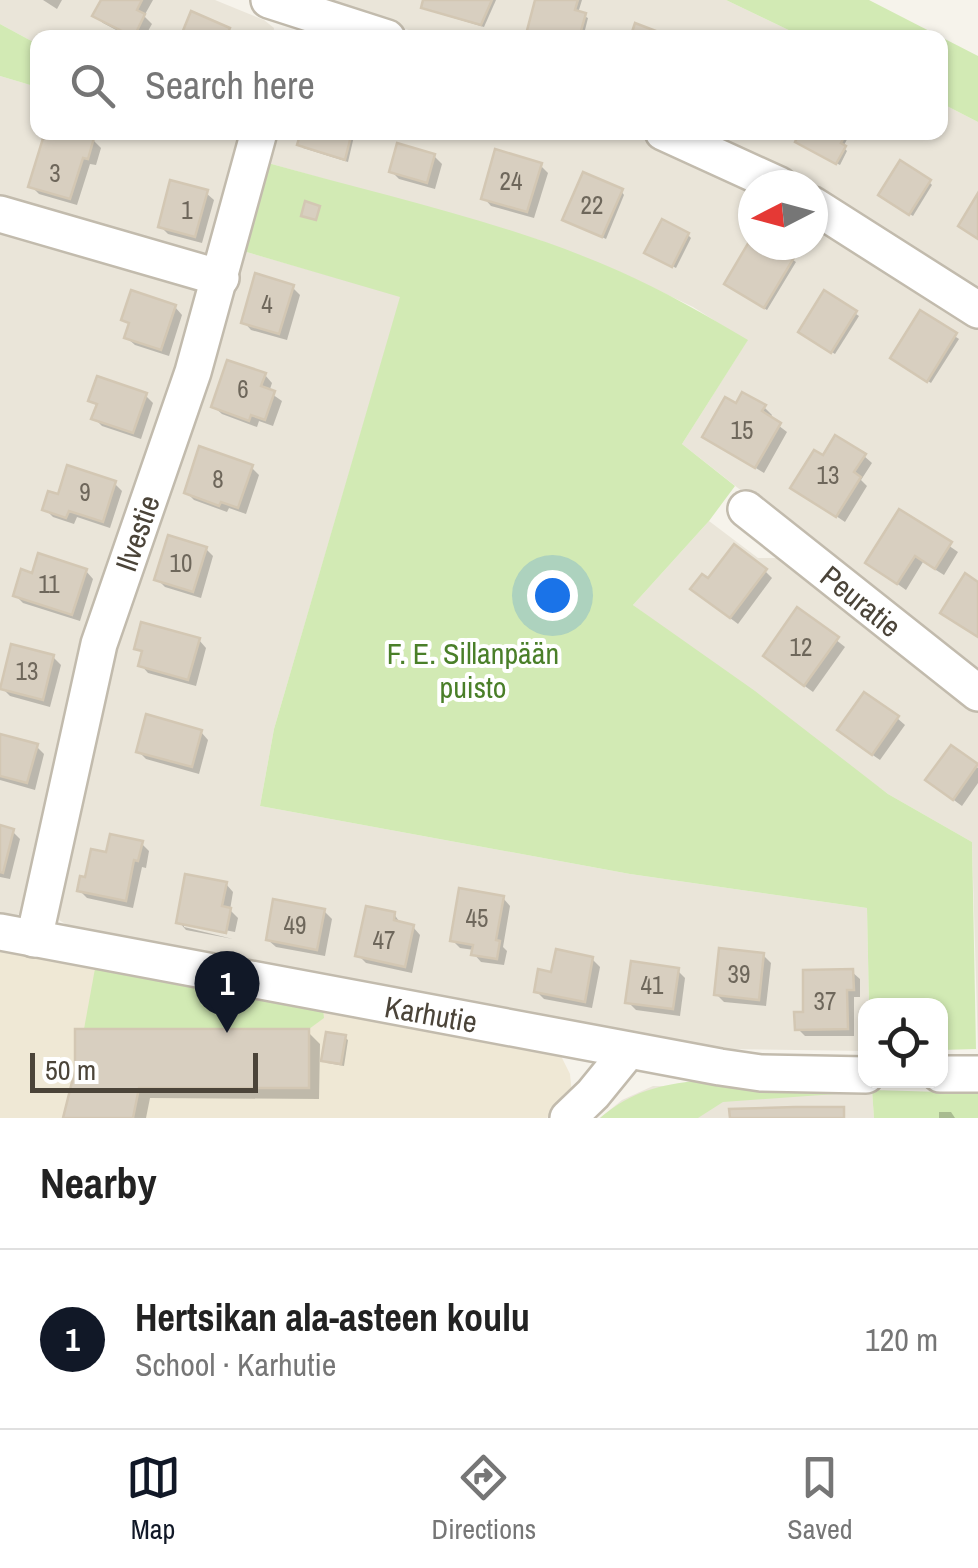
<!DOCTYPE html>
<html lang="en">
<head>
<meta charset="utf-8">
<style>
	body { margin:0; font-family:"Archivo Narrow",sans-serif; background:#f2f2f2; color:#222 }
	.controls { position:absolute; right:30px; bottom:30px; display:grid; overflow:hidden; border-radius:20px; box-shadow:0 2px 8px #0004 }
	.controls button { width:90px; height:90px; display:grid; place-items:center; padding:0; border:0; border-bottom:2px solid #e0e0e0; background:#fff; color:#222; font:50px sans-serif }
	.compass { position:absolute; left:738px; top:170px; width:90px; height:90px; border-radius:50%; background:#fff; box-shadow:0 2px 8px #0004; rotate:264deg }
	.scale { position:absolute; left:30px; bottom:25px; width:228px; box-sizing:border-box; padding-left:10px; border:5px solid #4b4439; border-top:0; font-size:28px; line-height:35px; white-space:nowrap; color:#4b4439; -webkit-text-stroke:8px #fff; paint-order:stroke }
	.you { position:absolute; left:552px; top:595px; width:35px; height:35px; margin:-25px; border:8px solid #fff; border-radius:50%; background:#1a73e8; box-shadow:0 0 0 15px #1a73e833 }
	.badge { display:grid; place-items:center; width:65px; height:65px; border-radius:50%; background:#111827; color:#fff; font-size:32px; font-weight:700 }
	.pin { position:absolute; translate:-50% -82px; filter:drop-shadow(0 2px 5px #0008) }
	.pin::after { content:''; position:absolute; top:52px; width:35px; height:30px; background:inherit; clip-path:polygon(0 0,100% 0,50% 100%) }
	.list { margin:0; padding:0; list-style:none }
	h2 { display:flex; justify-content:space-between; align-items:center; height:130px; margin:0; padding:0 40px; font-size:42px }
	h2 small { font-size:32px; font-weight:400; color:#767676 }
	.list li { display:grid; grid-template-columns:65px 1fr auto; gap:30px; align-items:center; box-sizing:border-box; height:180px; padding:0 40px; border-top:2px solid #e0e0e0 }
	.list b { display:block; font-size:38px; white-space:nowrap }
	.list p { margin:0; font-size:32px; white-space:nowrap; color:#767676 }
	.list em { font-size:32px; font-style:normal; color:#767676 }
	.icon { flex:none; width:55px; height:55px; fill:none; stroke:currentColor; stroke-width:2; stroke-linecap:round; stroke-linejoin:round }
	.map { position:relative; flex:none; width:978px; height:1118px; overflow:hidden }
	.search { position:absolute; background:#fff; box-shadow:0 2px 8px #0004; left:30px; right:30px; top:30px; height:110px; display:flex; align-items:center; gap:25px; box-sizing:border-box; padding:0 35px; border-radius:20px; color:#767676; font-size:38px }
	.sheet { height:310px; background:#fff }
	nav { display:flex; justify-content:space-around; align-items:center; box-sizing:border-box; height:140px; border-top:2px solid #e0e0e0; background:#fff; font-size:28px; color:#767676 }
	nav a { display:grid; justify-items:center; gap:5px }
	nav .on { color:#111827 }
	.map>svg:first-child { display:block }
</style>
</head>
<body>
<div class="map">
<svg width="978" height="1118" viewBox="0 0 978 1118">
	<rect width="100%" height="100%" fill="#f6f3eb"/>
	<g fill="#eae5d9">
		<path d="M0,0h215l49,20 10,8 -1,9 -235,1 -1,6 -37,-20z"/>
		<path d="M319,0h407l77,37h-371l-113,-34z"/>
		<path d="M0,76l37,11 1,45 210,1 -40,127 -208,-58z"/>
		<path d="M941,103l37,19v171l-165,-108 -108,-52 235,-1z"/>
		<path d="M276,133h360l101,42 16,10v60h60v-26l165,106v352l-296,-233 65,-103 -54,-34 -75,-36 -79,-31 -271,-77z"/>
		<path d="M0,231l198,58 5,9 -177,614 -12,4 -14,-2z"/>
		<path d="M243,251l158,45 -127,433 -14,77 370,68 237,34 2,97 -3,1 -1,45 -146,-2 -189,-34 -463,-90 -8,-5 -3,-8 54,-239z"/>
		<path d="M709,521l49,37h23l197,149v342l-6,-207 -84,-48 -255,-189z"/>
		<path d="M653,1086l219,4 2,28h-274l22,-18z"/>
	</g>
	<path fill="#efe8d5" d="M0,944l559,108 11,22 2,20 -25,24h-547z"/>
	<g fill="#d2eab4">
		<path d="M726,0h143l109,56v66l-37,-19 -1,-65 -137,-1z"/>
		<path d="M0,24l37,20v43l-37,-11z"/>
		<path d="M268,163c117,33 240,59 351,108 45,20 87,44 129,69l-66,104 53,42 -26,35 -76,84 122,86 133,103 84,48 4,207 -35,1 -1,-44 -71,-1 -2,-97 -237,-34 -370,-68 14,-77 126,-432 -157,-46z"/>
		<path d="M96,963l227,46 1,9 -15,11h-225z"/>
		<path d="M700,1080l150,9v4l-127,9 -25,16h-98c34,-28 57,-32 100,-38z"/>
		<path d="M872,1090l106,3v25h-104z"/>
	</g>
	<g fill="#0003">
		<path d="M43,0h19l-5,9z"/>
		<path d="M103,0h50l-9,16 8,8 -8,14h-13l-28,-15 -8,-7z"/>
		<path d="M425,0h71l-12,27 -57,-17 -4,-3z"/>
		<path d="M538,0h44l-4,13 10,5 -5,20 -11,-1z"/>
		<path d="M48,132l31,9 14,-1 8,8 -5,17 -6,-1 -13,41 -38,-11 -8,-8z"/>
		<path d="M303,132h52l-7,30 -45,-14 -3,-4z"/>
		<path d="M803,132h48l-8,15 4,4 -7,14 -39,-20z"/>
		<path d="M434,156l8,8 -7,25 -36,-10 -7,-7z"/>
		<path d="M540,165l8,8 -14,45 -43,-12 -7,-8z"/>
		<path d="M929,182l3,3 -19,31 -29,-18z"/>
		<path d="M621,191l3,4 -18,44 -41,-20z"/>
		<path d="M206,193l8,7 -12,43 -34,-9 -8,-8z"/>
		<path d="M688,235l3,3 -15,30 -25,-13z"/>
		<path d="M753,240v5h18l25,17 -29,48 -37,-23z"/>
		<path d="M292,287l8,8 -13,45 -36,-10 -7,-8z"/>
		<path d="M825,294l34,22 -24,38 -31,-19z"/>
		<path d="M175,307l7,8 -13,41 -34,-11 -8,-7 4,-12 -7,-7z"/>
		<path d="M921,314l38,25 -28,44 -35,-22z"/>
		<path d="M265,375l7,8 -3,9 13,9 -9,25 -14,-5 -2,6 -35,-13 -8,-7z"/>
		<path d="M145,395l8,8 -12,36 -39,-13 -8,-8 4,-11 -7,-7z"/>
		<path d="M737,407h27l8,8 -2,4 17,13 -23,41 -59,-36z"/>
		<path d="M864,456l8,7 -11,17 6,6 -22,36 -52,-35 31,-29z"/>
		<path d="M251,467l8,8 -13,39 -17,-6 -2,4 -33,-12 -8,-8z"/>
		<path d="M114,483l8,8 -12,37 -33,-11 -3,7 -21,-7 -8,-8 14,-12z"/>
		<path d="M900,512l58,40 -14,23 -21,-13 -17,28 -38,-27z"/>
		<path d="M206,549l7,7 -12,42 -36,-11 -8,-8z"/>
		<path d="M86,571l7,8 -13,42 -57,-18 -8,-8 19,-19z"/>
		<path d="M765,571l7,7 -34,46 -37,-28 7,-14z"/>
		<path d="M798,610l47,37 -32,45 -40,-29z"/>
		<path d="M199,640l7,8 -10,38 -48,-13 -7,-8 3,-11 -7,-6z"/>
		<path d="M53,657l8,8 -11,42 -40,-11 -8,-8z"/>
		<path d="M897,718l8,7 -25,35 -32,-22z"/>
		<path d="M201,732l7,8 -9,34 -53,-15 -8,-8z"/>
		<path d="M0,737l36,9 8,8 -9,36 -35,-10z"/>
		<path d="M951,748l27,20v15l-16,23 -26,-19z"/>
		<path d="M0,828l12,3 8,8 -10,40 -10,-2z"/>
		<path d="M142,844l7,7 -3,17 -4,-1 -9,41 -46,-10 -8,-8 29,-35z"/>
		<path d="M226,884l7,8 -3,18 8,8 -3,14 -51,-10v5l49,12 -47,-9 -7,-8z"/>
		<path d="M503,898l7,8 -7,41 4,4 -3,14 -23,-3 -7,-8v-4l-14,-2 -8,-8z"/>
		<path d="M324,911l8,8 -7,37 -49,-9 -8,-7z"/>
		<path d="M394,914l7,10 12,3 7,8 -8,38 -46,-10 -8,-8z"/>
		<path d="M763,955l8,8 -5,43 -42,-4 -8,-8z"/>
		<path d="M592,959l8,8 -8,41 -48,-9 -8,-8 17,-16z"/>
		<path d="M677,970l8,8 -5,38 -44,-6 -8,-8z"/>
		<path d="M852,972l8,7v18h-6v39h-49l-8,-8 9,-13z"/>
		<path d="M308,1032l12,12 -1,55 -169,-1 -4,20h-80l12,-48z"/>
		<path d="M344,1037l4,3 -4,26 -17,-3 -3,-3z"/>
		<path d="M939,1112h12l4,6h-16z"/>
	</g>
	<g fill="#d8cfc0" stroke="#d3c7b3" stroke-width="2.5">
		<path d="M101,0h41l-5,10 8,4 -11,23 -42,-21z"/>
		<path d="M423,0h69l-11,25 -60,-17z"/>
		<path d="M535,0h43l-3,10 11,3 -7,25h-54z"/>
		<path d="M191,11l39,17 -4,10h-46z"/>
		<path d="M635,23l39,15h-44z"/>
		<path d="M45,132l32,5 2,-4 15,5 -6,21 -5,-1 -13,41 -42,-12z"/>
		<path d="M301,132h51l-7,28 -48,-15z"/>
		<path d="M800,132h47l-6,11 5,3 -10,18 -41,-22z"/>
		<path d="M397,143l38,11 -8,29 -38,-11z"/>
		<path d="M495,149l47,14 -15,49 -46,-13z"/>
		<path d="M900,160l31,20 -22,35 -31,-20z"/>
		<path d="M583,172l40,17 -21,48 -40,-17z"/>
		<path d="M170,180l38,10 -13,47 -37,-10z"/>
		<path d="M978,193v46l-20,-13z"/>
		<path d="M305,201l15,5 -4,14 -15,-4z"/>
		<path d="M662,219l27,14 -17,34 -28,-14z"/>
		<path d="M753,235v10h23l19,11 -31,52 -40,-24z"/>
		<path d="M255,273l39,12 -15,49 -38,-11z"/>
		<path d="M131,290l45,15 -15,45 -37,-12 5,-15 -8,-3z"/>
		<path d="M824,290l33,21 -26,42 -33,-21z"/>
		<path d="M920,310l37,23 -30,49 -37,-24z"/>
		<path d="M227,360l39,13 -5,13 14,5 -10,29 -14,-5 -2,6 -38,-14z"/>
		<path d="M97,376l50,17 -14,40 -42,-14 6,-15 -9,-3z"/>
		<path d="M742,392l24,13 -4,6 19,12 -26,45 -53,-31 23,-40 11,6z"/>
		<path d="M835,435l31,19 -12,18 7,5 -25,40 -46,-29 24,-38 9,5z"/>
		<path d="M199,446l54,19 -15,43 -17,-6 -2,4 -35,-13z"/>
		<path d="M67,465l49,16 -13,41 -34,-11 -3,7 -24,-8 6,-19 10,3z"/>
		<path d="M899,509l53,33 -17,27 -20,-13 -18,28 -32,-21z"/>
		<path d="M168,535l39,12 -14,45 -39,-12z"/>
		<path d="M734,544l33,25 -37,49 -40,-29 12,-15 6,4z"/>
		<path d="M38,553l49,16 -15,46 -59,-19 8,-27 11,4z"/>
		<path d="M965,573l13,9v55l-38,-24z"/>
		<path d="M797,607l42,30 -35,49 -41,-30z"/>
		<path d="M141,622l59,16 -12,42 -50,-14 4,-15 -8,-2z"/>
		<path d="M11,644l43,11 -11,45 -43,-11z"/>
		<path d="M864,692l35,24 -27,39 -35,-25z"/>
		<path d="M146,714l56,16 -10,37 -56,-15z"/>
		<path d="M0,734l38,10 -11,39 -27,-7z"/>
		<path d="M951,745l27,19 -25,36 -28,-20z"/>
		<path d="M0,825l14,4 -11,44 -3,-1z"/>
		<path d="M110,834l33,7 -5,20 -4,-1 -8,41 -49,-10 3,-15 5,1 6,-28 15,3z"/>
		<path d="M185,874l42,8 -5,24 9,2 -5,25 -50,-10z"/>
		<path d="M459,888l45,8 -8,44 4,1 -3,18 -26,-4 2,-10 -23,-4z"/>
		<path d="M273,899l52,10 -8,41 -51,-10z"/>
		<path d="M366,906l29,6 -1,8 20,5 -9,42 -50,-11z"/>
		<path d="M719,948l45,5 -5,47 -45,-5z"/>
		<path d="M556,949l37,8 -8,45 -51,-10 4,-23 13,3z"/>
		<path d="M631,961l48,7 -6,41 -48,-6z"/>
		<path d="M853,969l1,21h-7l1,39 -53,1 -1,-18h9v-42z"/>
		<path d="M75,1029h234v59h-170l-6,30h-70l12,-48z"/>
		<path d="M326,1032l20,3 -5,29 -20,-3z"/>
		<path d="M795,1107h49v11h-114l-1,-9z"/>
	</g>
	<g fill="none" stroke-linecap="round" stroke-linejoin="round">
		<defs>
			<g id="street">
				<path d="M269,0l118,38"/>
				<path d="M663,132l116,53"/>
				<path d="M813,205l165,105"/>
				<path d="M0,214l221,64"/>
				<path d="M746,509l232,184"/>
				<path d="M0,932l720,135 41,6 105,2"/>
				<path d="M34,939l65,-295 94,-272 66,-240"/>
				<path d="M940,1074h38"/>
				<path d="M568,1118l25,-24 35,-43"/>
			</g>
		</defs>
		<use href="#street" stroke="#c2bbad" stroke-width="40"/>
		<use href="#street" stroke="#fff" stroke-width="35"/>
	</g>
	<g text-anchor="middle" dominant-baseline="central" stroke-width="8" stroke-linejoin="round" paint-order="stroke">
		<g font-size="25" fill="#6e675b">
			<text x="55" y="173">3</text>
			<text x="511" y="181">24</text>
			<text x="592" y="205">22</text>
			<text x="187" y="210">1</text>
			<text x="267" y="304">4</text>
			<text x="243" y="389">6</text>
			<text x="742" y="430">15</text>
			<text x="828" y="475">13</text>
			<text x="218" y="479">8</text>
			<text x="85" y="492">9</text>
			<text x="181" y="563">10</text>
			<text x="49" y="584">11</text>
			<text x="801" y="647">12</text>
			<text x="27" y="671">13</text>
			<text x="477" y="918">45</text>
			<text x="295" y="925">49</text>
			<text x="384" y="940">47</text>
			<text x="739" y="974">39</text>
			<text x="652" y="985">41</text>
			<text x="825" y="1001">37</text>
		</g>
		<g font-size="30" fill="#4b4439" stroke="#fff">
			<text transform="translate(137 533) rotate(-71)">Ilvestie</text>
			<text transform="translate(861 601) rotate(39)">Peuratie</text>
			<text transform="translate(431 1014) rotate(10)">Karhutie</text>
		</g>
		<g font-size="30" fill="#4a7f29" stroke="#fff">
			<text x="473" y="653">F. E. Sillanpään<tspan x="473" dy="34">puisto</tspan></text>
		</g>
	</g>
</svg>
<div class="controls">
<button><svg class="icon" aria-label="locate" viewBox="0 0 24 24"><circle cx="12" cy="12" r="6"/><path d="M12 2v4M12 18v4M2 12h4M18 12h4"/></svg></button>
</div>
<svg class="compass" viewBox="-18 -18 36 36"><path d="M0-13l5 13h-10z" fill="#e53935"/><path d="M0 13l5-13h-10z" fill="#767676"/></svg>
<div class="scale">50 m</div>
<div class="you"></div>
<div class="pin badge" style="left:227px;top:1033px">1</div>
<div class="search"><svg class="icon" aria-label="search" viewBox="0 0 24 24"><circle cx="10" cy="10" r="6"/><path d="M15 15l6 6"/></svg>Search here</div>
</div>
<section class="sheet">
<h2>Nearby<small></small></h2>
<ul class="list">
<li><span class="badge">1</span><div><b>Hertsikan ala-asteen koulu</b><p>School · Karhutie</p></div><em>120 m</em></li>
</ul>
</section>
<nav>
<a class="on"><svg class="icon" aria-label="map" viewBox="0 0 24 24"><path d="M3 6l6-2 6 2 6-2v14l-6 2-6-2-6 2zM9 4v14M15 6v14"/></svg>Map</a>
<a><svg class="icon" aria-label="directions" viewBox="0 0 24 24"><path d="M12 3l9 9-9 9-9-9zM9 14v-3h6M13 9l2 2-2 2"/></svg>Directions</a>
<a><svg class="icon" aria-label="saved" viewBox="0 0 24 24"><path d="M7 4h10v16l-5-4-5 4z"/></svg>Saved</a>
</nav>
</body>
</html>
